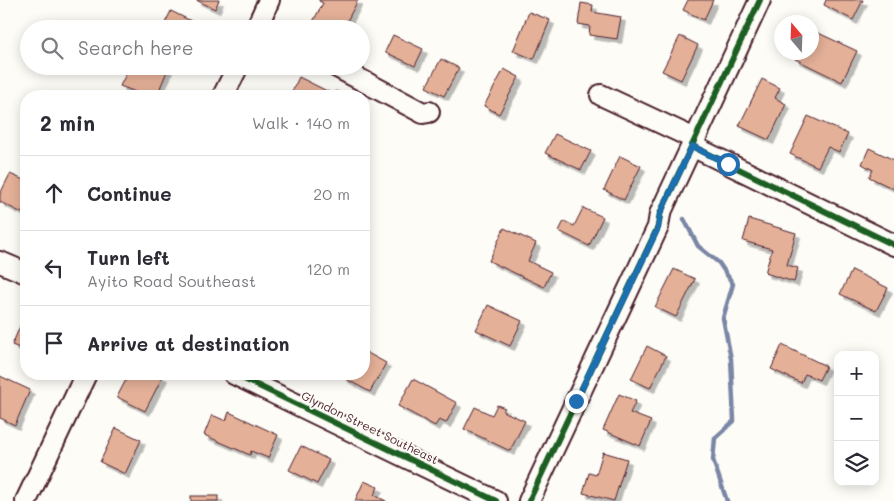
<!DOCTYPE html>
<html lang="en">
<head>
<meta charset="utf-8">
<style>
	body { margin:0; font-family:Mali,sans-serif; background:#f2f2f3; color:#2b2b33 }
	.controls { position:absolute; right:15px; bottom:15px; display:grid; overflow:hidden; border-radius:10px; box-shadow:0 2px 12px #0003 }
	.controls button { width:45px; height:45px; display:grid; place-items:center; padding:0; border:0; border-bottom:1px solid #e1e1e2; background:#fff; color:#2b2b33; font:25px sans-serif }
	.compass { position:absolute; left:774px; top:15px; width:45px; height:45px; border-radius:50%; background:#fff; box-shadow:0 2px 12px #0003; rotate:341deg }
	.stop { position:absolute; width:15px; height:15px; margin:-11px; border:4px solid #1f6fb2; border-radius:50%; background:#fff }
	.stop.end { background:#1f6fb2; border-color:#fff; box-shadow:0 1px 5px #0008 }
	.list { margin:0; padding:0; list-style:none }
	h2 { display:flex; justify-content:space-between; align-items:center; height:65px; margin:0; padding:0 20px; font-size:21px }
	h2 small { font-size:16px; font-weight:400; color:#7c7c81 }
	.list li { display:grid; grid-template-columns:32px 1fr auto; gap:15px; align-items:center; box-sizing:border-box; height:75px; padding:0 20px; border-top:1px solid #e1e1e2 }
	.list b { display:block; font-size:19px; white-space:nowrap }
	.list p { margin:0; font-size:16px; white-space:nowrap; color:#7c7c81 }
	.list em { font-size:16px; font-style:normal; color:#7c7c81 }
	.icon { flex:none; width:28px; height:28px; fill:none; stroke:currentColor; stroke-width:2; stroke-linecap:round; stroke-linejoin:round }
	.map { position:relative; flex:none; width:894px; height:501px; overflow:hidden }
	.search { position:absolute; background:#fff; box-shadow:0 2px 12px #0003; left:20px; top:20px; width:350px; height:55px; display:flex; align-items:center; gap:12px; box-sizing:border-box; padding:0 18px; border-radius:28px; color:#7c7c81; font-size:19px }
	.panel { position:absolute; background:#fff; box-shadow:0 2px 12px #0003; left:20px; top:90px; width:350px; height:290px; border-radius:20px }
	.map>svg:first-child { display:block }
</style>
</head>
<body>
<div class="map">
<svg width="894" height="501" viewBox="0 0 894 501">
	<defs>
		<filter id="shadow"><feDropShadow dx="4.5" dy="4.5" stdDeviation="0" flood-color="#0004"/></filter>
	</defs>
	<rect width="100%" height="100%" fill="#fdfcf7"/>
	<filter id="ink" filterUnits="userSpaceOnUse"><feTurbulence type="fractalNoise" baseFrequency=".02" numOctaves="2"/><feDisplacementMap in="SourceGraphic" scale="10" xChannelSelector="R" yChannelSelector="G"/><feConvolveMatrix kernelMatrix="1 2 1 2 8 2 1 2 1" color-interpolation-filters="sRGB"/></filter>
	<g filter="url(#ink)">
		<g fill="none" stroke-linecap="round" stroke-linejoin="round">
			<path stroke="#7a86a5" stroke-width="4.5" d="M684,219l14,27 21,17 14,21 -10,34 8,41 3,62 -19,17 -2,22 14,41"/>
		</g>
		<g fill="#e4b098" stroke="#4a1f2b" filter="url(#shadow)">
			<path d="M196,0h23l-4,9z"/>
			<path d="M319,0h39l-15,29h-34l14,-26 -4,-2z"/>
			<path d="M688,0h25l-9,20 -21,-10z"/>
			<path d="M826,0h37l-10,20 -29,-15z"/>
			<path d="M581,3l12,2 -1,7 29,5 -4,22 -28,-4 1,-9 -12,-2z"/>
			<path d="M171,11l32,16 -1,2h-40z"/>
			<path d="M529,12l21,8 -16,39 -21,-8z"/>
			<path d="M812,30l45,21 -15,31 -47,-23 4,-7h13z"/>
			<path d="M393,35l30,14 -8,17 -30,-14z"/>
			<path d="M680,36l18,9 -17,35 -19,-9z"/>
			<path d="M441,59l18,9 -15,28 -18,-9z"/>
			<path d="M130,66h32l6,3 -8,19 18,8h-32l-26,-10z"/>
			<path d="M504,69l15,8 -20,37 -15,-8z"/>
			<path d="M299,77l36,18 1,-4 10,5h-56z"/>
			<path d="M762,79l18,9 -5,10 11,6 -17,36 -30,-14z"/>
			<path d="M808,116l40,18 -9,18 -11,-5 -10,20 -28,-13z"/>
			<path d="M555,134l36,17 -10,19 -36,-17z"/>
			<path d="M869,148l25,12v29l-25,-12 4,-7 -11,-6z"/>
			<path d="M620,156l21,10 -17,34 -20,-10z"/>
			<path d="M10,174l16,7v34l-26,-13v-8z"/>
			<path d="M583,208l20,9 -14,29 -30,-15 5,-10 10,5z"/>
			<path d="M749,219l47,14 -9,32 11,3 -4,14 -29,-9 7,-24 -29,-8z"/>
			<path d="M504,228l32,15 -8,18 23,11 -7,15 -55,-26z"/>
			<path d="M674,269l21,10 -19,38 -21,-10z"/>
			<path d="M852,270l36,18 -12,23 -36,-17z"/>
			<path d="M488,305l34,16 -12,25 -34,-16z"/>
			<path d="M24,317h2v31l-2,2 -12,-5z"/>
			<path d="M782,345l44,21 -7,14 -14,-6 -4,9 -30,-14z"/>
			<path d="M647,346l19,10 -16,32 -19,-9z"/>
			<path d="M364,351l22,12 -16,29 -26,-14 2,-4h18z"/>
			<path d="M129,374h29l5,2 -18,35 -28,-14z"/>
			<path d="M0,376l30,14 -15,35 -15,-7z"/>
			<path d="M413,379l44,24 -11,20 -7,-3 -4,6 -37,-20z"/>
			<path d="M619,394l17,7 -6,12 21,8 -11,25 -37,-16z"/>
			<path d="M497,405l8,3 -2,3 22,10 -15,30 -46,-22 11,-22 17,8z"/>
			<path d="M229,412l49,23 -10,23 -17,-7 -1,4 -46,-20 8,-20 14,6z"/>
			<path d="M116,428l25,12 -16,34 -25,-12z"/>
			<path d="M301,446l28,14 -12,24 -28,-14z"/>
			<path d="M603,452l24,7 -13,42 -31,-8 6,-20 7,2z"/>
			<path d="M364,481l14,6 -4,8 12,6h-31z"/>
			<rect x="191" y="496" width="27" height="5"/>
		</g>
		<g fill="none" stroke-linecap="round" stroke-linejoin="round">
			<defs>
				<g id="minor">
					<path d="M256,29l13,-29"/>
					<path d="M335,66l88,47 6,-1"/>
					<path d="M601,95l94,44"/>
					<path d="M223,96l15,-30"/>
					<path d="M692,146l202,99"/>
					<path d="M0,262l26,11"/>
					<path d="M234,374l262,127"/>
					<path d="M26,501l60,-127"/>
					<path d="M529,501l129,-274 2,-13 100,-214"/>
				</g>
			</defs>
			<use href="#minor" stroke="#4a1f2b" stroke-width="24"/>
			<use href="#minor" stroke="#fdfcf7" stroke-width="20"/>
			<defs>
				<g id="cycleway">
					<path d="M692,146l202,99"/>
					<path d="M234,374l262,127"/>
					<path d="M529,501l129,-274 2,-13 100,-214"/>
				</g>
			</defs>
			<use href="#cycleway" stroke="#fdfcf7" stroke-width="9"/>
			<use href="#cycleway" stroke="#1b5e20" stroke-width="6"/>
		</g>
	</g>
	<g fill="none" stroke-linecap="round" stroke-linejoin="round" filter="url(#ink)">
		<path stroke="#1f6fb2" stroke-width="6" d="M576,401l82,-173 2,-14 32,-68 36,18"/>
	</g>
	<g text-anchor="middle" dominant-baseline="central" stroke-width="4" stroke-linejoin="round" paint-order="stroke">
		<g font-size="12" fill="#4a1f2b" stroke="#fdfcf7">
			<text transform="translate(370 427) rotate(26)">Glyndon Street Southeast</text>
		</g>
	</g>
</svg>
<div class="controls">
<button>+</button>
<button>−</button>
<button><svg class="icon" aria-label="layers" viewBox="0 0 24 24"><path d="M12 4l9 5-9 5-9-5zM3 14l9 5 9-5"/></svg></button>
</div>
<svg class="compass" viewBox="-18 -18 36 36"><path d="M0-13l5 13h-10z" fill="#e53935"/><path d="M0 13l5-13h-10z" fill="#7c7c81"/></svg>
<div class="stop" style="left:728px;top:164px"></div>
<div class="stop end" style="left:576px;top:401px"></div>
<div class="search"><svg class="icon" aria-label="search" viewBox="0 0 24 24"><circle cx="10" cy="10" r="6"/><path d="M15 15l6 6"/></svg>Search here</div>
<section class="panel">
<h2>2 min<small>Walk · 140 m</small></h2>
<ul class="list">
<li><svg class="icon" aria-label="ahead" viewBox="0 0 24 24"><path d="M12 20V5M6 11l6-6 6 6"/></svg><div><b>Continue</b></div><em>20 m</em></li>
<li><svg class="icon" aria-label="left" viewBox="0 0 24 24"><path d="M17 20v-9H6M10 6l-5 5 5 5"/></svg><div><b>Turn left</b><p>Ayito Road Southeast</p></div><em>120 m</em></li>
<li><svg class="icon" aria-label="arrive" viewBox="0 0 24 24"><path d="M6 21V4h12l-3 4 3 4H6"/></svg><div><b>Arrive at destination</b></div></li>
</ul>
</section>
</div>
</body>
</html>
